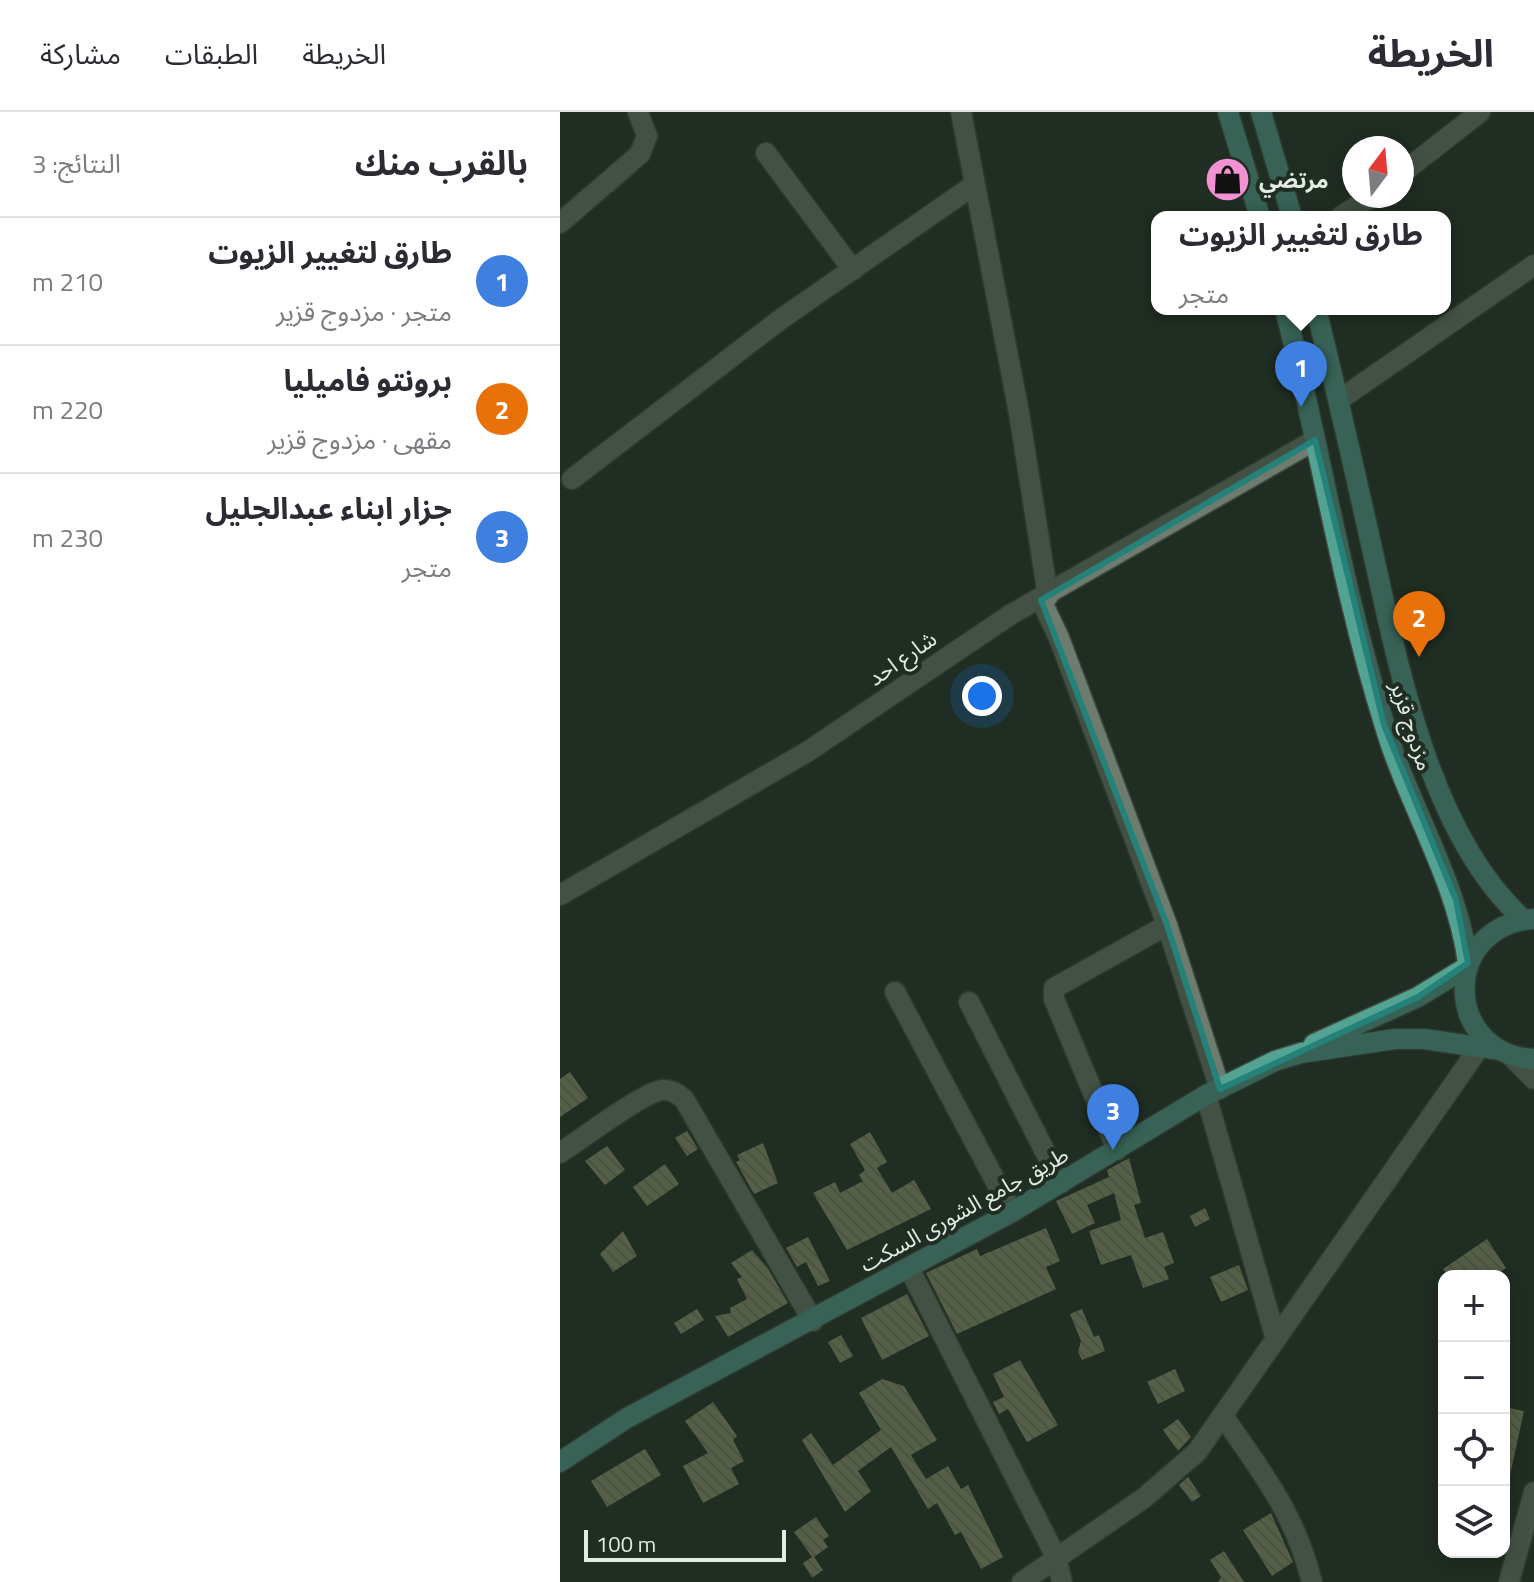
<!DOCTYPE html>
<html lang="ar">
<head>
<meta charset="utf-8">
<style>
	body { margin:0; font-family:"Titillium Web","Noto Sans Arabic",sans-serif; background:#f2f2f3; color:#2b2b33; direction:rtl }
	.controls { position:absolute; right:24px; bottom:24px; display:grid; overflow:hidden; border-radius:16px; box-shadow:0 4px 20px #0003 }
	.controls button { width:72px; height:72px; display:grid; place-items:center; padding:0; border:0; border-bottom:2px solid #e1e1e2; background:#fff; color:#2b2b33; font:40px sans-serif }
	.compass { position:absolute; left:782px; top:24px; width:72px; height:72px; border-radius:50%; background:#fff; box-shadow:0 4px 20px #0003; rotate:16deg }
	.scale { position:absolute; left:24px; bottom:20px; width:202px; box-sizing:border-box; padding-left:8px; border:4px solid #e3ece3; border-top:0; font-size:22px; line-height:28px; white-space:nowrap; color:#e3ece3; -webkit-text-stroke:6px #202d22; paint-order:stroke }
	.you { position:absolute; left:422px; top:584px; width:28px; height:28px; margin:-20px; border:6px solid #fff; border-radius:50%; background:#1a73e8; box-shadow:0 0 0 12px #1a73e833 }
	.badge { display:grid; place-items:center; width:52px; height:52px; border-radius:50%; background:#b45309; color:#fff; font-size:26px; font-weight:700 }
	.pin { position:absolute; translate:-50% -66px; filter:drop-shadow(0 2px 4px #0008) }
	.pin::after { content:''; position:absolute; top:42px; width:28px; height:24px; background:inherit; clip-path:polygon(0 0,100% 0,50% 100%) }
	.popup { position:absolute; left:591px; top:99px; width:300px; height:104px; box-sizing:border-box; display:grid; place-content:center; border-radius:16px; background:#fff; filter:drop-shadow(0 2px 6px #0005); font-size:26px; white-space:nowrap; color:#7c7c81 }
	.popup b { font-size:30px; color:#2b2b33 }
	.popup::after { content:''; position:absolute; left:50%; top:100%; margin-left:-16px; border:16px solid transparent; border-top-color:#fff }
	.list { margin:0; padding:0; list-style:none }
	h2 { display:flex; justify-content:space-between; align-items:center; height:104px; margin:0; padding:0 32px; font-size:34px }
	h2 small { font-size:26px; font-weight:400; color:#7c7c81 }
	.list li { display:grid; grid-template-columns:52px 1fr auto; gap:24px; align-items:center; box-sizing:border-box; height:128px; padding:0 32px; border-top:2px solid #e1e1e2 }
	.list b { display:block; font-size:30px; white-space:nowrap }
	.list p { margin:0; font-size:26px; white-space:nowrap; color:#7c7c81 }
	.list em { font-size:26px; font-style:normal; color:#7c7c81 }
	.icon { flex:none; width:44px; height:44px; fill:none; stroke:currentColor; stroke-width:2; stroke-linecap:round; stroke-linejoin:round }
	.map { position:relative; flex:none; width:974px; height:1470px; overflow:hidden; direction:ltr }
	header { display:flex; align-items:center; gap:48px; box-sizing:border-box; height:112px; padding:0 40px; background:#fff; border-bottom:2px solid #e1e1e2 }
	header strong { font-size:38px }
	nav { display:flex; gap:44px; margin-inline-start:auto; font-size:28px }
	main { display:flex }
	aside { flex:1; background:#fff }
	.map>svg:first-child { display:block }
</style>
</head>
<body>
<header>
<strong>الخريطة</strong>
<nav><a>الخريطة</a><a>الطبقات</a><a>مشاركة</a></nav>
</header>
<main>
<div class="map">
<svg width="974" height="1470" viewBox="0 0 974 1470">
	<defs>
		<pattern id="building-back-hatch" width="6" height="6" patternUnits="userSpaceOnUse" patternTransform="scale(2)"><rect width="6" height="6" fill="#969b74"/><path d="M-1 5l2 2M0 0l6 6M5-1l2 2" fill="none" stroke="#7d8266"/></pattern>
	</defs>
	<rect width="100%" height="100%" fill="#202d22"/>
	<g fill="url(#building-back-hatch)">
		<path d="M10,960l18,26 -28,19v-38z"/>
		<path d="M127,1019l11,18 -11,7 -12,-18z"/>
		<path d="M310,1020l17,30 -10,6 15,25 22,-13 17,29 -84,41 -34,-57 22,-11 5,11 23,-12 -4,-6 6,-5 -15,-26z"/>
		<path d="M203,1031l15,40 -24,11 -18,-32 4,-2 -3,-5z"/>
		<path d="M47,1034l18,24 -20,15 -20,-24z"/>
		<path d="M569,1046l12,45 -7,2 11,33 18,-6 11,31 -10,4 5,12 -26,9 -12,-33 -30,10 -12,-34 32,-11 -7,-27 -27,12 8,18 -23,11 -16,-33 53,-24 -2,-7z"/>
		<path d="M105,1052l14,20 -32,22 -14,-19z"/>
		<path d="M645,1096l5,11 -15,8 -5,-11z"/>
		<path d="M486,1116l14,33 -14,6 10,22 -99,45 -31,-61 51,-24 3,7z"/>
		<path d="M63,1119l14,25 -24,16 -13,-18z"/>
		<path d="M248,1125l22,44 -12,5 -12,-24 -9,5 -11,-19z"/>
		<path d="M927,1127l19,29 -12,8h-46l-5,-7z"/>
		<path d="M192,1138l15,17 21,36 -60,34 -13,-21 16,-3 -1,-5 17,-9 -10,-20 5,-2 -11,-14z"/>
		<path d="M679,1153l9,25 -27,12 -11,-25z"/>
		<path d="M347,1182l22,42 -47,24 -21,-42z"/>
		<path d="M137,1197l7,11 -23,14 -7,-11z"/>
		<path d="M522,1197l12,28 5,-2 6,16 -23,9 -4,-8 3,-11 -11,-27z"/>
		<path d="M281,1223l12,21 -13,7 -12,-21z"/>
		<path d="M460,1248l38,65 -31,17 -19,-33 -9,5 -6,-12 11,-5 -11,-23z"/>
		<path d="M615,1257l10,22 -27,13 -11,-22z"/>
		<path d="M322,1267l22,7 33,54 -26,15 15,24 22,-13 13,23 7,-4 35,72 -22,12 -20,-37 -6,3 -18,-32 -9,6 -37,-62 -33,24 13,20 -26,21 -43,-72 9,-7 22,32 48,-35 -22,-37z"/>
		<path d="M153,1290l24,34 -4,4 11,21 -13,7 8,16 -36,19 -20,-37 25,-13 -23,-32z"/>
		<path d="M944,1295l20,4 -15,69 -5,-1z"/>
		<path d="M618,1307l13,18 -13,14 -15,-21z"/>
		<path d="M85,1337l16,26 -54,32 -16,-26z"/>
		<path d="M628,1365l13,19 -9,6 -13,-17z"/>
		<path d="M711,1401l22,49 -21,14 -29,-46z"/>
		<path d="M256,1405l13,19 -6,4 5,7 -14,10 9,13 -11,8 -9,-15 9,-6 -18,-25z"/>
		<path d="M664,1439l20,31h-26l3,-5 -11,-17z"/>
	</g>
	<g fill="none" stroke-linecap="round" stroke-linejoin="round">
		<defs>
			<g id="minor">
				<path d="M401,0l58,301 29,183"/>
				<path d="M206,41l87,117"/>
				<path d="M842,61l78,-61"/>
				<path d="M780,105l33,-21"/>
				<path d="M0,111l80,-69 7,-18 -9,-24"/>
				<path d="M779,288l195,-135"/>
				<path d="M12,367l209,-160 193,-134"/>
				<path d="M481,488l18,38 108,287 53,164"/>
				<path d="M0,783l247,-143 203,-137 305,-175"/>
				<path d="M335,880l117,220"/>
				<path d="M409,890l92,181"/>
				<path d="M950,943l24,24"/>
				<path d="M646,983l69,241"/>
				<path d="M557,1038l-63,-151v-11l113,-63"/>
				<path d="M0,1041c22,-14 80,-59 102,-63 10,-1 15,4 22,9l129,222"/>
				<path d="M349,1156l147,289 6,25"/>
				<path d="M664,1305c40,59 70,95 88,165"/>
				<path d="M462,1470l122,-84 53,-46 282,-404"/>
				<path d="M949,1470l25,-90"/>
			</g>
			<g id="major">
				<path d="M668,0l32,105"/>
				<path d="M701,0l31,105"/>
				<path d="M725,197c35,138 57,279 99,414 24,82 73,156 84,240"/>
				<path d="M756,197c19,75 36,150 53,226 28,123 58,298 155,385"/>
				<path d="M974,807c-93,6 -92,135 0,140"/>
				<path d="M754,932l104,-47 49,-30"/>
				<path d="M0,1350l67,-44 385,-206 194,-117 69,-34 26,-8 94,-14h29l76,11"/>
			</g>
		</defs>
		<use href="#minor" stroke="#3d493f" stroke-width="23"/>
		<use href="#major" stroke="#3d493f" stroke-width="23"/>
		<use href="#minor" stroke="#6d7c6e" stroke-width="20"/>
		<use href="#major" stroke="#53a392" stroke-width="20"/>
	</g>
	<path d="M0 0H974V1470H0ZM755,328l69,285 72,175 12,63 -50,34 -198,92 -53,-164 -126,-325z" fill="#202d22" fill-opacity=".55" fill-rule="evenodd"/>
	<path fill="none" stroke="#24827a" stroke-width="6" stroke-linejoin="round" d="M755,328l69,285 72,175 12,63 -50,34 -198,92 -53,-164 -126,-325z"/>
	<defs>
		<symbol id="shop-disc" viewBox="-11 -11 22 22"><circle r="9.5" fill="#f491d3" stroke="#202d22"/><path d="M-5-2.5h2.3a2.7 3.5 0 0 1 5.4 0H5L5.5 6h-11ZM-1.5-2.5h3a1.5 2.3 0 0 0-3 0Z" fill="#111"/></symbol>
	</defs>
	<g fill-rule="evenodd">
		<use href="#shop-disc" x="642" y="42" width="51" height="51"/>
	</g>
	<g text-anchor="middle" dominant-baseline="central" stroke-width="8" stroke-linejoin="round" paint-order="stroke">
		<g font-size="22" font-weight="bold" fill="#e3ece3" stroke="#202d22" text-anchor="start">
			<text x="699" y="68">مرتضي</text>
		</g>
		<g font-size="22" fill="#e3ece3" stroke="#202d22">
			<text transform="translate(342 546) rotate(-35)">شارع احد</text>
			<text transform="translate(852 614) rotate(72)">مزدوج قزير</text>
			<text transform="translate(404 1097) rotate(-29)">طريق جامع الشورى السكت</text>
		</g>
	</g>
</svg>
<div class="controls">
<button>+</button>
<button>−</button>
<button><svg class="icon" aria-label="locate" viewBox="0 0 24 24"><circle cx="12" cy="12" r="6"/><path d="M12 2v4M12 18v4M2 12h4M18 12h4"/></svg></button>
<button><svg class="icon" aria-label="layers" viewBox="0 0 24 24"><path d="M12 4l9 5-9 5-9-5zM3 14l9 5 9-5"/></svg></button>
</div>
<svg class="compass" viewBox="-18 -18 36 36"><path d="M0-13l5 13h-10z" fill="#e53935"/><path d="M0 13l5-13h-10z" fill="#7c7c81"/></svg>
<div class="scale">100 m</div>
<div class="you"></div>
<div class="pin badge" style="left:741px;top:295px;background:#3f7fe0">1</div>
<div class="popup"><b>طارق لتغيير الزيوت</b>متجر</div>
<div class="pin badge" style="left:859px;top:545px;background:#e8710a">2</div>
<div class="pin badge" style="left:553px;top:1038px;background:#3f7fe0">3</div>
</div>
<aside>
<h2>بالقرب منك<small>النتائج: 3</small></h2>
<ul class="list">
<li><span class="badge" style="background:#3f7fe0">1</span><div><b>طارق لتغيير الزيوت</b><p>متجر · مزدوج قزير</p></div><em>210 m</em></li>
<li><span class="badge" style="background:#e8710a">2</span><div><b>برونتو فاميليا</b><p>مقهى · مزدوج قزير</p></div><em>220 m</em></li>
<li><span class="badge" style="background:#3f7fe0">3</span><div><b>جزار ابناء عبدالجليل</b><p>متجر</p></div><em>230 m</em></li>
</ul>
</aside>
</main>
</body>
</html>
